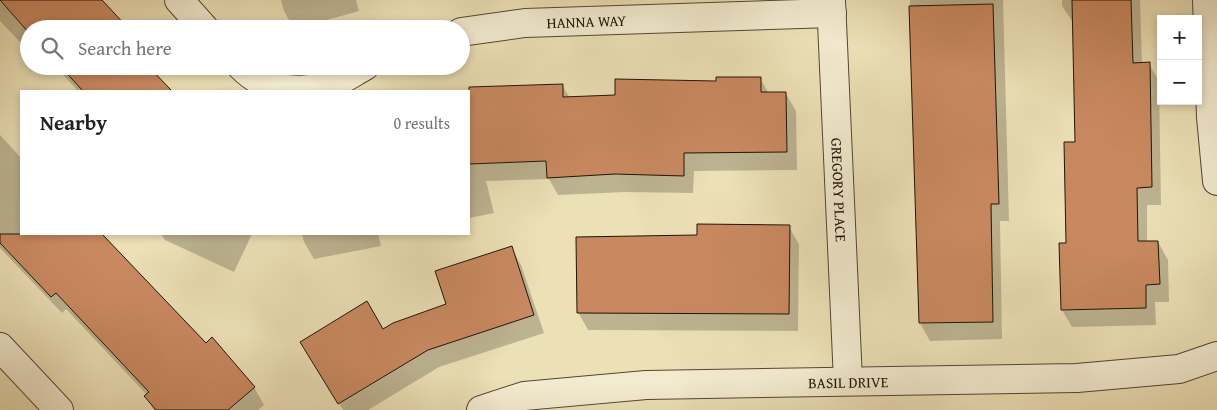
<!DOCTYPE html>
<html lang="en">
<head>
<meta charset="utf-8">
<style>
	body { margin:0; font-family:"Gentium Book Plus",serif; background:#f6f6f6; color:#222 }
	.controls { position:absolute; right:15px; top:15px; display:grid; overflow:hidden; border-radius:0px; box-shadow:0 2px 8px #0003 }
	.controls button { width:45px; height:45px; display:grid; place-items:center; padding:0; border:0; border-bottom:1px solid #e0e0e0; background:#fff; color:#222; font:25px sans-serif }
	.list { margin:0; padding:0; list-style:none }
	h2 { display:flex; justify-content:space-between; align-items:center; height:65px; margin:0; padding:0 20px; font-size:21px }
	h2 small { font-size:16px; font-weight:400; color:#767676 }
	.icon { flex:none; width:28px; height:28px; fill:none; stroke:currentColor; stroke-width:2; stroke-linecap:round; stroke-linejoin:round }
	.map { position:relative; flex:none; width:1217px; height:410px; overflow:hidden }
	.search { position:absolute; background:#fff; box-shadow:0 2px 8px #0003; left:20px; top:20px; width:450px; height:55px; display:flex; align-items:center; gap:12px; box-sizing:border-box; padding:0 18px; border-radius:28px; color:#767676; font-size:19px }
	.panel { position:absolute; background:#fff; box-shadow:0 2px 8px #0003; left:20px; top:90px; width:450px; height:145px; border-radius:0px }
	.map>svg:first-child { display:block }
</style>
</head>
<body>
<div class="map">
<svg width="1217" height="410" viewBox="0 0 1217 410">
	<rect width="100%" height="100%" fill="#ece0b6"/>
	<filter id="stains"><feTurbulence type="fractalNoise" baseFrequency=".004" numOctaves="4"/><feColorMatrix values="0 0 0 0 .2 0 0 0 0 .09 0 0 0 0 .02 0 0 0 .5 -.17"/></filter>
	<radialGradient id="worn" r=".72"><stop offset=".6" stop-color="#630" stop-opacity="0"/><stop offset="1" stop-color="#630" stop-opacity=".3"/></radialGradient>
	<g fill="#0003">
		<path d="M0,0h100l-71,29v9l-2,-2 -7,6 -20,-21z"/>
		<path d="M281,0h75l3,11 -65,18 -10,-18z"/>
		<path d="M910,0h93l6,221h-9l2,118 -72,2 -10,-18z"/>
		<path d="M1062,0h78l2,64h7l10,17 2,124h-14v37h11l10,18 1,42h-14l1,23 -84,2 -10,-17 15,-167 -3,-119 -12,-18z"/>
		<path d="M55,66h91l24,25h-92z"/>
		<path d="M760,78l9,16h17l10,17 1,59 -103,1 -1,22 -67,-1 -68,3 -9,-16 -63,2 8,32 -25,5v-119l33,-8 60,-6 8,13 46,-2z"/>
		<path d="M0,135l21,23v76h70l39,40 124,113 10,18 -6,5h-104l-8,-13 1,-2 -81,-86 -4,4 -62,-65z"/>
		<path d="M789,227l10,17 -1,87 -210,-1 -10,-18 120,-76z"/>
		<path d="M161,234h91l-18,38 -69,-32z"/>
		<path d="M302,234h76l3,12 -67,13 -10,-17z"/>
		<path d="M511,247l10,18 23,68 -105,34 -71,43h-25l-31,-50 135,-55z"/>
	</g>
	<g fill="#c98960" stroke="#1e1407">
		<path d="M0,0h102l27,29h-100v4z"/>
		<path d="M1072,0h59l2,63 17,-1 2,125 -15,1 1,53h20l2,43 -14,1v23l-85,2 -2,-67h7l-2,-101h11z"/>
		<path d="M993,4l6,200h-8l2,118 -74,1 -10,-317z"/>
		<path d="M60,66h88l24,25h-89z"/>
		<path d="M716,77h45v15h25l1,60 -103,1v23l-69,-2 -68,4 -1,-17 -77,3v-77l94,-3v13l52,-2v-16l101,2z"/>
		<path d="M697,224l93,1 -1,89 -212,-1 -1,-76 121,-2z"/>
		<path d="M0,234h102l104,109 6,-6 43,50 -27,23h-72l-12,-14 5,-4 -93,-99 -5,4 -51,-54z"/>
		<path d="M512,246l22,69 -106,35 -90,54 -38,-62 67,-41 16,28 10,-6 53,-19 -11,-33z"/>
	</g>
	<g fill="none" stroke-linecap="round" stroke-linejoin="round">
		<defs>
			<g id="minor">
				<path d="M179,0l26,29"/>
				<path id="s1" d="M831,0l17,381"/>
				<path d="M1207,0l4,117 6,64"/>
				<path id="s2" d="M461,32l64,-9 307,-10"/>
				<path d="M241,66c21,22 52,28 82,21 14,-3 29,-14 42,-21"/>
				<path d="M0,347l59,63"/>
				<path id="s3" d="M481,410l43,-14 122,-11 431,-7 102,-9 38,-13"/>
			</g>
		</defs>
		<use href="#minor" stroke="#524733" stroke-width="30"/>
		<use href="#minor" stroke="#f3ebd0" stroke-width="28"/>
	</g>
	<g text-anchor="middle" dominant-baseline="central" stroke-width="5" stroke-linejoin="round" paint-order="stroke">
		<g font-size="15" fill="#1e1407" stroke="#f3ebd0">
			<text stroke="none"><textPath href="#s2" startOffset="126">HANNA WAY</textPath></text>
			<text stroke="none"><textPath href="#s1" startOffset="190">GREGORY PLACE</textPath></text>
			<text stroke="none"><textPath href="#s3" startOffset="370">BASIL DRIVE</textPath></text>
		</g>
	</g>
	<rect width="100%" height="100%" filter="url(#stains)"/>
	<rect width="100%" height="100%" fill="url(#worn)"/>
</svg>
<div class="controls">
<button>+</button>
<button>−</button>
</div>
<div class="search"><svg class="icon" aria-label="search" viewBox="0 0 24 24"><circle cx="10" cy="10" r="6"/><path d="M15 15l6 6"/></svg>Search here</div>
<section class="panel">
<h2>Nearby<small>0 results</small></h2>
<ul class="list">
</ul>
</section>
</div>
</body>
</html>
